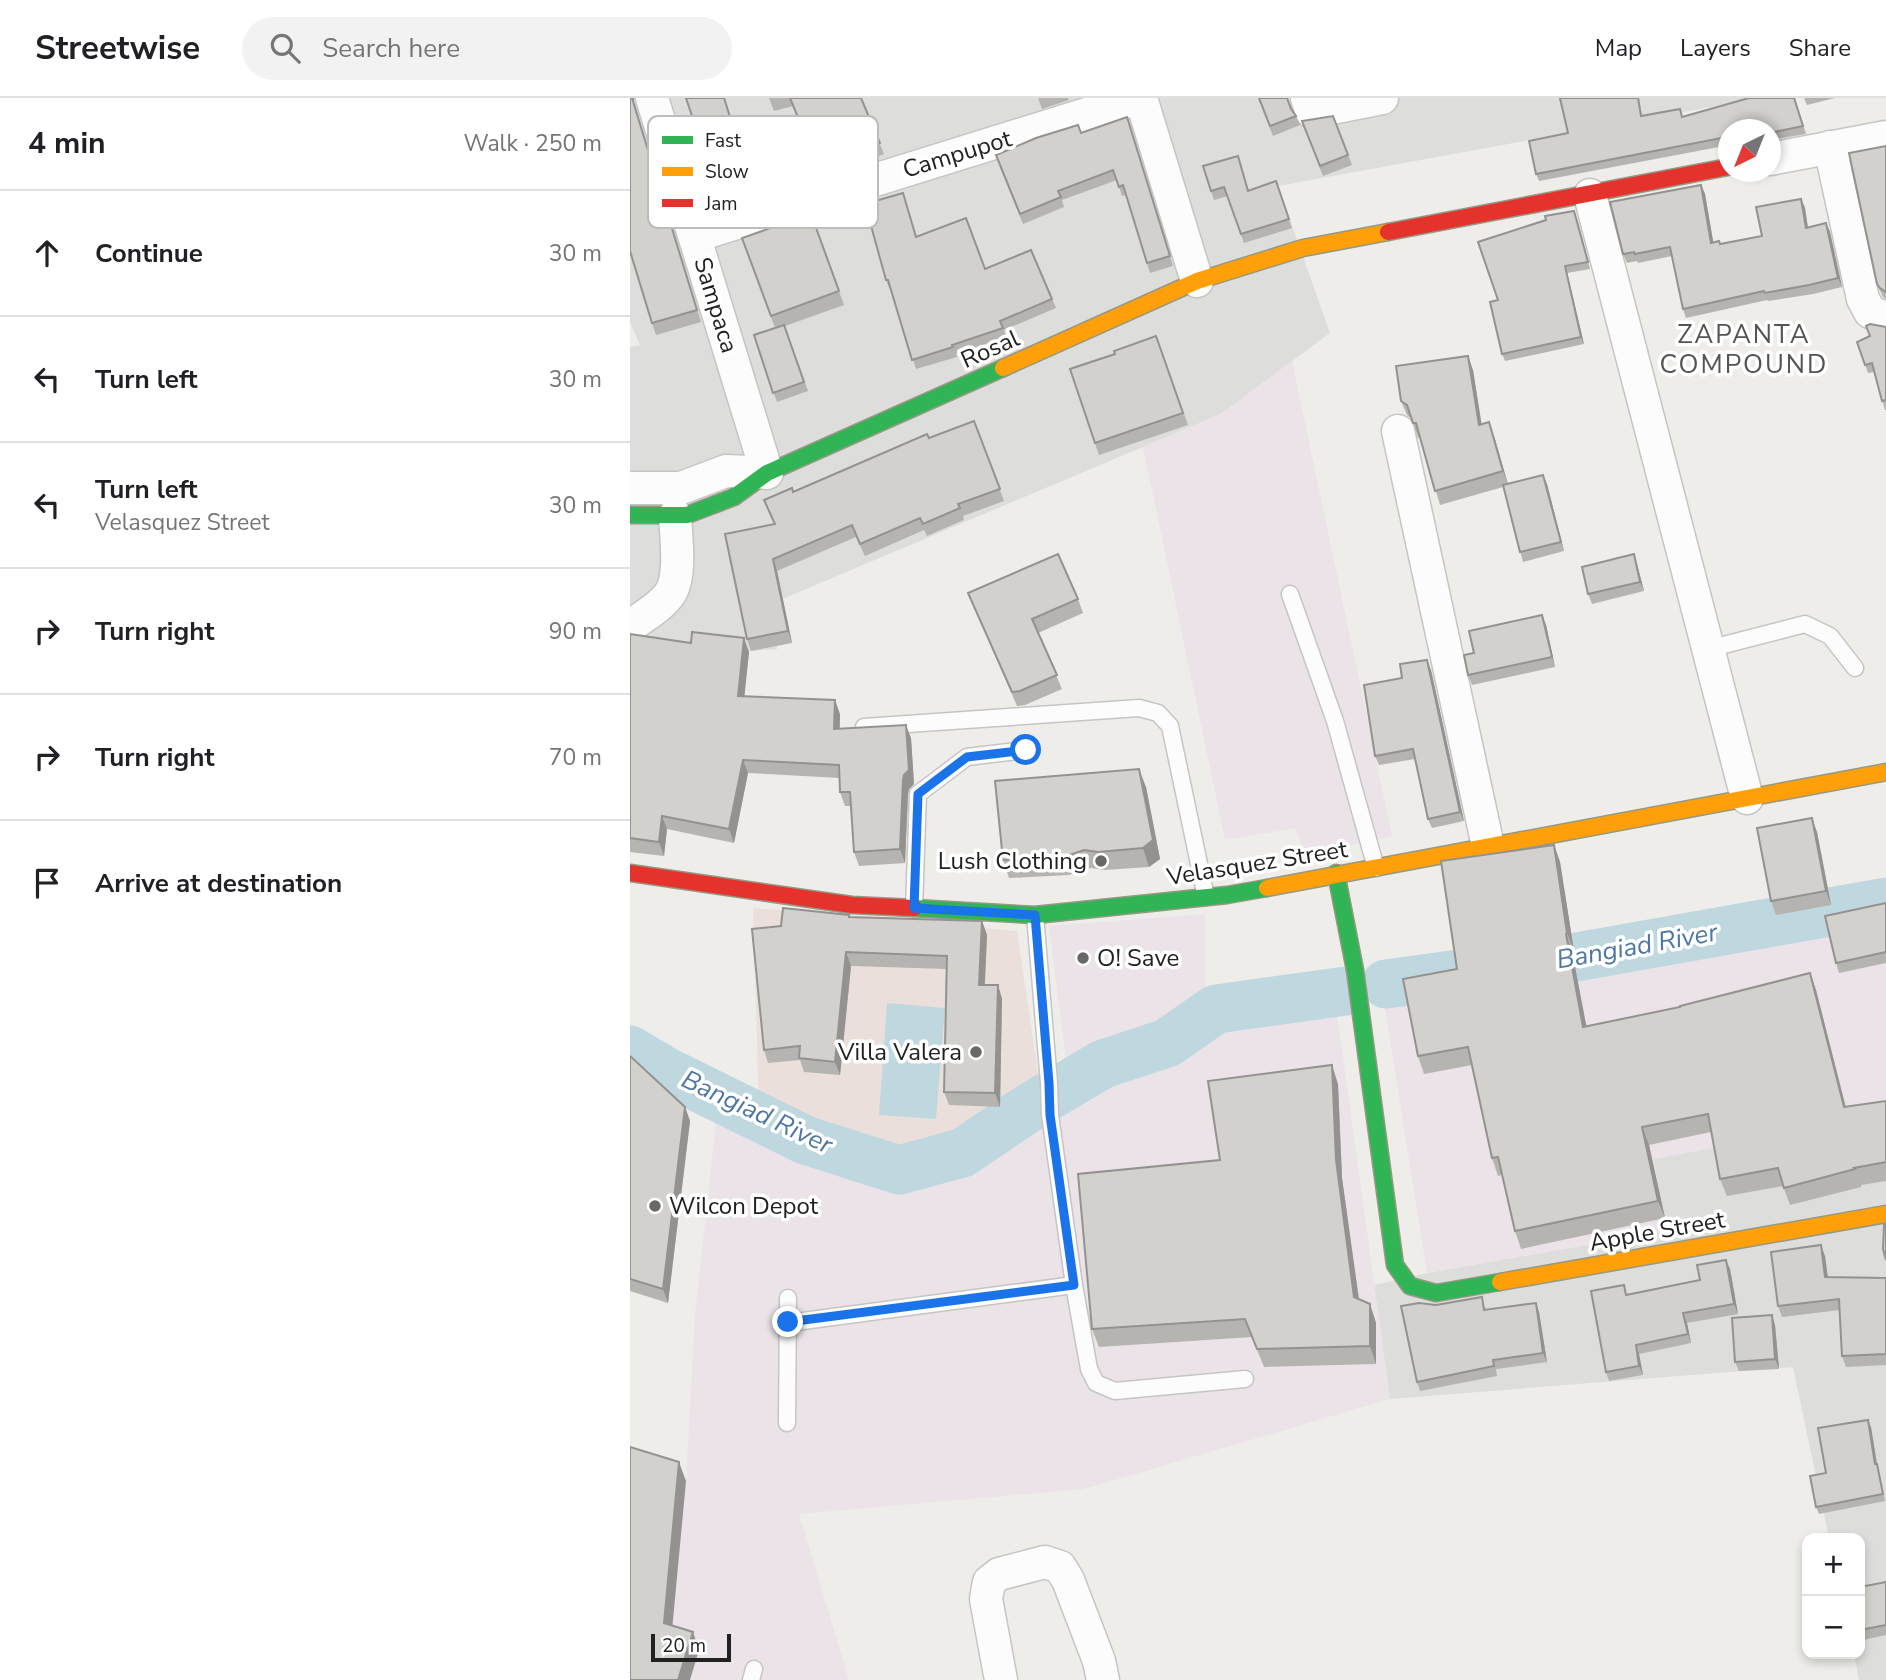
<!DOCTYPE html>
<html lang="en">
<head>
<meta charset="utf-8">
<style>
	body { margin:0; font-family:"Nunito Sans",sans-serif; background:#f2f2f2; color:#202124 }
	.controls { position:absolute; right:21px; bottom:21px; display:grid; overflow:hidden; border-radius:14px; box-shadow:0 4px 10px #0003 }
	.controls button { width:63px; height:63px; display:grid; place-items:center; padding:0; border:0; border-bottom:2px solid #e0e0e0; background:#fff; color:#202124; font:35px sans-serif }
	.compass { position:absolute; left:1088px; top:21px; width:63px; height:63px; border-radius:50%; background:#fff; box-shadow:0 4px 10px #0003; rotate:223deg }
	.scale { position:absolute; left:21px; bottom:18px; width:80px; box-sizing:border-box; padding-left:7px; border:4px solid #212121; border-top:0; font-size:19px; line-height:24px; white-space:nowrap; color:#212121; -webkit-text-stroke:5px #fff; paint-order:stroke }
	.stop { position:absolute; width:21px; height:21px; margin:-16px; border:5px solid #1a73e8; border-radius:50%; background:#fff }
	.stop.end { background:#1a73e8; border-color:#fff; box-shadow:0 2px 7px #0008 }
	.list { margin:0; padding:0; list-style:none }
	h2 { display:flex; justify-content:space-between; align-items:center; height:91px; margin:0; padding:0 28px; font-size:30px }
	h2 small { font-size:23px; font-weight:400; color:#757577 }
	.list li { display:grid; grid-template-columns:46px 1fr auto; gap:21px; align-items:center; box-sizing:border-box; height:126px; padding:0 28px; border-top:2px solid #e0e0e0 }
	.list b { display:block; font-size:26px; white-space:nowrap }
	.list p { margin:0; font-size:23px; white-space:nowrap; color:#757577 }
	.list em { font-size:23px; font-style:normal; color:#757577 }
	.icon { flex:none; width:38px; height:38px; fill:none; stroke:currentColor; stroke-width:2; stroke-linecap:round; stroke-linejoin:round }
	.map { position:relative; flex:none; width:1256px; height:1582px; overflow:hidden }
	header { display:flex; align-items:center; gap:42px; box-sizing:border-box; height:98px; padding:0 35px; background:#fff; border-bottom:2px solid #e0e0e0 }
	header strong { font-size:33px }
	nav { display:flex; gap:38px; margin-inline-start:auto; font-size:24px }
	.search { width:490px; height:63px; background:#f2f2f2; display:flex; align-items:center; gap:18px; box-sizing:border-box; padding:0 24px; border-radius:38px; color:#757577; font-size:26px }
	main { display:flex }
	aside { flex:1; background:#fff }
	.map>svg:first-child { display:block }
</style>
</head>
<body>
<header>
<strong>Streetwise</strong>
<div class="search"><svg class="icon" aria-label="search" viewBox="0 0 24 24"><circle cx="10" cy="10" r="6"/><path d="M15 15l6 6"/></svg>Search here</div>
<nav><a>Map</a><a>Layers</a><a>Share</a></nav>
</header>
<main>
<aside>
<h2>4 min<small>Walk · 250 m</small></h2>
<ul class="list">
<li><svg class="icon" aria-label="ahead" viewBox="0 0 24 24"><path d="M12 20V5M6 11l6-6 6 6"/></svg><div><b>Continue</b></div><em>30 m</em></li>
<li><svg class="icon" aria-label="left" viewBox="0 0 24 24"><path d="M17 20v-9H6M10 6l-5 5 5 5"/></svg><div><b>Turn left</b></div><em>30 m</em></li>
<li><svg class="icon" aria-label="left" viewBox="0 0 24 24"><path d="M17 20v-9H6M10 6l-5 5 5 5"/></svg><div><b>Turn left</b><p>Velasquez Street</p></div><em>30 m</em></li>
<li><svg class="icon" aria-label="right" viewBox="0 0 24 24"><path d="M7 20v-9h11M14 6l5 5-5 5"/></svg><div><b>Turn right</b></div><em>90 m</em></li>
<li><svg class="icon" aria-label="right" viewBox="0 0 24 24"><path d="M7 20v-9h11M14 6l5 5-5 5"/></svg><div><b>Turn right</b></div><em>70 m</em></li>
<li><svg class="icon" aria-label="arrive" viewBox="0 0 24 24"><path d="M6 21V4h12l-3 4 3 4H6"/></svg><div><b>Arrive at destination</b></div></li>
</ul>
</aside>
<div class="map">
<svg width="1256" height="1582" viewBox="0 0 1256 1582">
	<rect width="100%" height="100%" fill="#eeedea"/>
	<g fill="#dddddb">
		<path d="M0,0h1115l-7,4 -460,84 52,147 -109,81 -441,186 -3,49 -147,11v-313l10,-2 -10,-23z"/>
		<path d="M1256,1018v564h-27l-5,-26h6v-116h-31l-36,-171 -403,32 -16,-114 53,-12 238,-42 -12,-72z"/>
	</g>
	<path fill="#ebdfdc" d="M123,810l264,23 24,161 -96,59 -50,10 -84,-25 -52,-25z"/>
	<g fill="#ebe3e8">
		<path d="M662,263l100,475 -88,19 -8,-27 -71,12 -82,-393 78,-33z"/>
		<path d="M1256,814v204l-232,43 11,72 -238,42 -44,-277z"/>
		<path d="M575,816v92l-48,32 -55,16 -34,21 -19,-149z"/>
		<path d="M706,908l54,393 -306,90 -285,25 50,166h-219v-217l56,17 9,-166 21,-191 36,5 63,29 70,25 66,-12 56,-37 105,-60 69,-21 38,-29z"/>
	</g>
	<path fill="#bfd8e0" d="M257,905l58,5 -9,111 -57,-4z"/>
	<g fill="none" stroke-linecap="round" stroke-linejoin="round">
		<g stroke="#bfd8e0" stroke-width="49">
			<path d="M756,886l168,-23 332,-59"/>
			<path d="M0,952l37,22 138,68 94,30 63,-17 65,-44 76,-45 64,-21 49,-34 130,-18"/>
		</g>
		<defs>
			<g id="lane">
				<path d="M660,496l45,127 41,147"/>
				<path d="M1078,551l97,-25 25,12 25,32"/>
				<path d="M234,629l275,-19 19,5 12,13 36,171"/>
				<path d="M284,810l4,-114 49,-37 58,-7"/>
				<path d="M405,817l14,168 1,32 24,170 15,84 7,14 19,8 130,-12"/>
				<path d="M158,1225l286,-38"/>
				<path d="M157,1325l1,-125"/>
				<path d="M121,1582l3,-11"/>
			</g>
			<g id="street">
				<path d="M511,0l56,183"/>
				<path d="M677,0l5,14 70,-14"/>
				<path d="M1200,49l33,152 7,13 16,6"/>
				<path d="M1140,61l116,-22"/>
				<path d="M960,97l157,603"/>
				<path d="M65,138l443,-138"/>
				<path d="M768,333l90,415"/>
				<path d="M0,390h51l45,-17 41,2 -115,-375"/>
				<path d="M0,528c13,-9 29,-18 39,-31 13,-17 7,-58 6,-80"/>
				<path d="M371,1582l-15,-81 3,-17 10,-8 46,-12 15,5 8,13 31,81 4,19"/>
			</g>
			<g id="fast">
				<path d="M0,417h57l47,-18 33,-24 236,-105"/>
				<path d="M706,775l19,97 40,295 15,21 26,7 64,-11"/>
				<path d="M284,810l121,7 192,-20 40,-7"/>
			</g>
			<g id="slow">
				<path d="M373,270l194,-87 106,-33 85,-16"/>
				<path d="M637,790l619,-116"/>
				<path d="M870,1184l386,-68"/>
			</g>
			<g id="jam">
				<path d="M758,134l340,-65"/>
				<path d="M0,775l222,32 62,3"/>
			</g>
		</defs>
		<use href="#lane" stroke="#c6c5c4" stroke-width="19"/>
		<use href="#street" stroke="#c6c5c4" stroke-width="35"/>
		<use href="#fast" stroke="#959882" stroke-width="19"/>
		<use href="#slow" stroke="#959882" stroke-width="19"/>
		<use href="#jam" stroke="#959882" stroke-width="19"/>
		<use href="#lane" stroke="#fcfcfc" stroke-width="16"/>
		<use href="#street" stroke="#fcfcfc" stroke-width="32"/>
		<use href="#fast" stroke="#30b455" stroke-width="16"/>
		<use href="#slow" stroke="#ff9f0a" stroke-width="16"/>
		<use href="#jam" stroke="#e5322d" stroke-width="16"/>
	</g>
	<g fill="#b5b4b1">
		<path d="M0,0h4v5l67,219 -45,13 -4,-12z"/>
		<path d="M95,0l31,100 -49,15 -4,-9 5,-24 -12,-52z"/>
		<path d="M139,0h92l23,56 -61,23 -30,-71 -19,5z"/>
		<path d="M408,0h30l1,2 -27,9z"/>
		<path d="M628,0l32,6 6,12 4,9 -27,11z"/>
		<path d="M929,0h80l3,18 41,1 112,-19 11,36 -36,6v-10h-42v16h-4l-185,35 -3,-7 32,-41z"/>
		<path d="M1174,0h31l-28,7z"/>
		<path d="M703,18l19,49 -29,11 -21,-55z"/>
		<path d="M497,19l46,149 -23,7 -24,-78 -4,1 -5,-16 -55,20 2,7 -41,17 -24,-59 82,-32z"/>
		<path d="M1256,48v153l-3,-2 -6,-13z"/>
		<path d="M611,67l8,26 27,-10 16,47 -48,15 -16,-47 -14,4 -3,-9z"/>
		<path d="M1071,87l4,9 8,48 7,2 42,-8 39,-37 4,9 3,19 18,-4 4,9 12,55 -29,7 -45,7 -1,-1 -81,18 -3,-9 -11,-53 -34,7 -1,-2 -10,2 -4,-9z"/>
		<path d="M273,95l13,44 69,32 67,30 4,9 -52,22 2,7 -50,17 1,3 -41,12 -25,-80 -1,1 -4,-10z"/>
		<path d="M181,116l33,91 -59,21 23,65 -31,11 -23,-67 21,-7 -33,-90z"/>
		<path d="M947,120l13,51 -23,4 17,71 -79,17 -3,-7z"/>
		<path d="M1256,229v83h-1l-11,-38 -6,1 -11,-31z"/>
		<path d="M526,238l32,89 -89,30 -29,-86 45,-15z"/>
		<path d="M843,272l8,54 13,12 14,48h39l17,67 -41,11 -20,-75 -63,18 -20,-68 -2,1 -6,-19 -5,-4 -6,-14z"/>
		<path d="M344,323l30,80 -41,15 1,4 -37,16 -3,-6 -59,26 -9,-19 -79,34 15,72 -41,8 -4,-12 27,-115 -10,-24 29,-8z"/>
		<path d="M1004,456l10,37 -52,13 -4,-10z"/>
		<path d="M338,495l110,6 5,14 -45,20 24,56 -37,16 -8,1z"/>
		<path d="M912,517l4,10 9,42 -83,18 -4,-10 6,-22z"/>
		<path d="M0,536l119,18 -5,44 96,18v15l71,9 3,46 -5,5 -1,5 -3,69 -46,3 -5,-14 -3,-46h-6l-5,-14v-14l-92,-5 -14,70 -67,-14 -3,27 -34,-4z"/>
		<path d="M801,572l33,151 -32,7 -4,-9 -13,-60 -36,6 -4,-9 27,-78z"/>
		<path d="M516,689l14,72 -11,8 -44,3 -14,-2 -22,7 -60,3 -6,-18z"/>
		<path d="M1187,734l14,73 -55,10 -5,-14z"/>
		<path d="M924,747l6,17 14,89h-2l14,75 94,-19 130,-34 6,17 30,117 40,-6v80l-25,4v2l-71,18 -7,-19 -56,10 -7,-17 -9,-47 -62,13 16,73 -144,31 -6,-18 -13,-56 -4,1 -6,-18 -20,-93 -48,9 -6,-18 39,-87z"/>
		<path d="M1256,805v60l-47,10 -3,-10z"/>
		<path d="M220,819l132,4 5,14 -2,50h13l4,14 -2,108 -51,-2 -5,-13 2,-123 -95,-3 -11,109 -36,-3 -4,-12 -32,3 -4,-13 17,-124z"/>
		<path d="M0,958l55,51 5,14 -22,182 -38,-12z"/>
		<path d="M708,986l4,94 17,121 11,5 6,19v41l-112,3 -12,-30 -153,10 -7,-18 128,-169z"/>
		<path d="M1195,1158l3,21 58,1v87l-40,2 -4,-11 -2,-46 -58,7 -4,-11z"/>
		<path d="M1100,1171l8,45 -51,9 4,20 -52,11 4,21 -34,6 -3,-9 22,-77 72,-15z"/>
		<path d="M806,1207l49,2 1,3 53,2 8,50 -51,7 1,7 -77,15 -3,-9z"/>
		<path d="M1145,1227l4,44 -40,2 -4,-9z"/>
		<path d="M1241,1329l6,37 2,7 6,30 -66,13 -3,-7 10,-34z"/>
		<path d="M1256,1484v53l-23,5 -3,-10z"/>
	</g>
	<g fill="#949290">
		<path d="M2,0h2v5l67,219z"/>
		<path d="M1071,87l4,9 10,58 -4,-9z"/>
		<path d="M1171,101l4,9 4,28 -3,-8z"/>
		<path d="M1196,125l4,9 12,55 -4,-9z"/>
		<path d="M935,168l2,7 17,71 -3,-7z"/>
		<path d="M838,258l5,14 11,69 -5,-14z"/>
		<path d="M859,324l5,14 14,49 -5,-14z"/>
		<path d="M913,377l4,9 17,67 -3,-9z"/>
		<path d="M1004,456l3,10 7,27 -4,-9z"/>
		<path d="M143,461l4,12 15,72 -4,-12z"/>
		<path d="M912,517l4,10 9,42 -3,-10z"/>
		<path d="M114,540l5,14 -6,58 -5,-14z"/>
		<path d="M797,562l4,10 33,151 -4,-9z"/>
		<path d="M205,602l5,14 -1,29 -5,-14z"/>
		<path d="M276,627l5,13 3,46 -5,5 -1,5 -3,69 -5,-14z"/>
		<path d="M113,662l5,13 -14,70 -5,-14z"/>
		<path d="M509,671l7,18 14,72 -11,8 -6,-19z"/>
		<path d="M32,718l5,13 -3,27 -5,-14z"/>
		<path d="M1182,720l5,14 14,73 -5,-14z"/>
		<path d="M924,747l6,17 14,89 -7,-18z"/>
		<path d="M352,823l5,14 -3,63 -5,-13z"/>
		<path d="M936,836l6,17 18,94 -7,-18z"/>
		<path d="M216,854l5,14 -11,109 -5,-13z"/>
		<path d="M1180,875l6,17 34,135 -6,-18z"/>
		<path d="M368,887l4,14 -2,108 -5,-14z"/>
		<path d="M702,967l6,19 4,94 19,137 -7,-18 -18,-137z"/>
		<path d="M55,1009l5,14 -22,182 -5,-14z"/>
		<path d="M1012,1029l7,18 16,73 -7,-17z"/>
		<path d="M1191,1147l4,11 4,31 -4,-10z"/>
		<path d="M1096,1162l4,9 8,45 -4,-10z"/>
		<path d="M906,1205l3,9 8,50 -4,-9z"/>
		<path d="M740,1206l6,19v41l-6,-18z"/>
		<path d="M1053,1215l4,10 4,20 -3,-9z"/>
		<path d="M1142,1217l3,10 4,44 -4,-10z"/>
		<path d="M1006,1247l3,9 4,21 -4,-9z"/>
		<path d="M1238,1322l3,7 7,44 -3,-7z"/>
		<path d="M49,1364l7,19 -15,160 -7,-18z"/>
		<path d="M63,1534l6,18 -9,30h-12z"/>
	</g>
	<g fill="#d3d1ce" stroke="#949290" stroke-width="2">
		<path d="M0,0h2l65,212 -45,13 -22,-72z"/>
		<path d="M56,0h38l28,90 -49,16 -6,-20 11,-4 -15,-51 3,-1z"/>
		<path d="M160,0h71l19,45 -62,23z"/>
		<path d="M629,0h28l4,11 5,7 -26,10z"/>
		<path d="M930,0h78l3,18 39,-7 2,8 67,-19h45l9,28 -33,7v-3h-42v9l-7,-1 -185,36 -7,-33 39,-8z"/>
		<path d="M703,18l15,39 -28,11 -18,-45z"/>
		<path d="M497,19l43,139 -23,7 -24,-78 -4,2 -6,-17 -55,21 3,6 -41,17 -24,-59 40,-17 42,-13 3,8z"/>
		<path d="M1256,48v146l-6,-4 -3,-4 -28,-131z"/>
		<path d="M608,58l10,35 28,-10 13,38 -48,15 -17,-47 -13,4 -8,-25z"/>
		<path d="M1071,87l10,58 8,-2 1,3 42,-8 -6,-29 45,-8 5,29 20,-5 12,55 -29,7 -44,8 -1,-2 -81,18 -13,-62 -35,7 -1,-2 -11,2 -13,-52z"/>
		<path d="M273,95l13,44 50,-19 19,51 46,-19 21,49 -52,22 3,7 -51,17 1,2 -41,13 -24,-80h-2l-21,-76z"/>
		<path d="M944,113l14,51 -23,4 16,71 -79,17 -12,-52 8,-2 -20,-58 68,-22 -1,-4z"/>
		<path d="M181,116l28,77 -68,25 -29,-78z"/>
		<path d="M1240,226l16,3v73l-4,1 -10,-38 -7,2 -8,-23 13,-6 -4,-10z"/>
		<path d="M154,227l20,57 -31,11 -19,-58z"/>
		<path d="M526,238l27,77 -88,30 -25,-74 45,-15 -1,-3z"/>
		<path d="M838,258l11,69 10,-3 14,49 -68,20 -19,-68h-3l-6,-18 -6,-4 -5,-35z"/>
		<path d="M344,323l26,68 -42,15 2,4 -37,16 -3,-6 -60,26 -8,-19 -79,34 15,72 -41,8 -22,-105 50,-10 -11,-24 28,-12 1,4 134,-58 2,4z"/>
		<path d="M913,377l18,67 -41,10 -17,-67z"/>
		<path d="M428,456l20,45 -46,20 25,56 -37,16 -8,1 -44,-99z"/>
		<path d="M1004,456l6,28 -52,12 -6,-27z"/>
		<path d="M912,517l10,42 -84,18 -4,-20 10,-2 -5,-22z"/>
		<path d="M62,534l52,6 -6,58 97,4 -1,29 72,-4 3,45 -5,5 -1,5 -3,69 -46,3 -4,-60h-10l-1,-27 -96,-5 -14,69 -67,-13 -3,26 -29,-4v-204l61,9z"/>
		<path d="M797,562l33,152 -32,7 -15,-70 -38,7 -11,-71 38,-7 -2,-14z"/>
		<path d="M509,671l14,71 -10,8 -45,4 -14,-2 -21,7 -60,3 -8,-79z"/>
		<path d="M1182,720l14,73 -55,10 -14,-73z"/>
		<path d="M924,747l13,88 -1,1 17,93 97,-20v-1l130,-33 34,134 42,-6v61l-32,6 1,1 -71,19 -6,-20 -58,11 -12,-65 -66,13 16,74 -143,30 -17,-74 -6,1 -24,-111 -50,9 -15,-77 54,-10 -16,-108z"/>
		<path d="M1256,805v49l-50,11 -11,-47z"/>
		<path d="M153,810l66,7v2l133,4 -3,64h19l-3,108 -51,-1 3,-136 -101,-4 -11,110 -36,-4 1,-12 -36,4 -12,-121 29,-3z"/>
		<path d="M0,958l55,51 -22,182 -33,-10z"/>
		<path d="M702,967l4,95 18,137 16,7v42l-113,3 -12,-30 -153,10 -14,-155 142,-14 -12,-79z"/>
		<path d="M1256,1126v36l-3,-11 1,-24z"/>
		<path d="M1191,1147l4,32 61,1v76l-44,2 -3,-57 -61,7 -7,-54z"/>
		<path d="M1096,1162l8,44 -51,9 5,21 -52,11 3,21 -33,6 -15,-81 33,-6 2,10 74,-15 -3,-15z"/>
		<path d="M852,1199l2,13 52,-7 7,50 -50,7 1,6 -77,16 -16,-76 18,-3 17,2z"/>
		<path d="M1142,1217l3,44 -40,3 -3,-44z"/>
		<path d="M1238,1322l7,44h2l6,30 -67,13 -6,-31 16,-3 -8,-45z"/>
		<path d="M0,1349l49,15 -15,161 29,9 -15,48h-48z"/>
		<path d="M1256,1484v43l-26,5v-43z"/>
	</g>
	<g fill="none" stroke-linecap="round" stroke-linejoin="round">
		<path stroke="#1a73e8" stroke-width="9" d="M158,1224l286,-37 -24,-170 -1,-32 -14,-168 -121,-7 4,-114 49,-37 59,-7"/>
	</g>
	<g fill="#696867" stroke="#fff" stroke-width="2.5">
		<circle cx="471" cy="763" r="7"/>
		<circle cx="453" cy="860" r="7"/>
		<circle cx="346" cy="954" r="7"/>
		<circle cx="25" cy="1108" r="7"/>
	</g>
	<g text-anchor="middle" dominant-baseline="central" stroke-width="7" stroke-linejoin="round" paint-order="stroke">
		<g font-size="24" fill="#212121" stroke="#fff">
			<text transform="translate(327 56) rotate(-17)">Campupot</text>
			<text transform="translate(86 207) rotate(73)">Sampaca</text>
			<text transform="translate(360 251) rotate(-24)">Rosal</text>
			<text transform="translate(627 765) rotate(-9)">Velasquez Street</text>
			<text transform="translate(1027 1133) rotate(-10)">Apple Street</text>
		</g>
		<g font-size="24" fill="#212121" stroke="#fff" text-anchor="end">
			<text x="457" y="763">Lush Clothing</text>
			<text x="467" y="860" text-anchor="start">O! Save</text>
			<text x="332" y="954">Villa Valera</text>
			<text x="39" y="1108" text-anchor="start">Wilcon Depot</text>
		</g>
		<g font-size="26" letter-spacing="2" fill="#545454" stroke="#fff">
			<text x="1114" y="236">ZAPANTA<tspan x="1114" dy="30">COMPOUND</tspan></text>
		</g>
		<g font-size="26" font-style="italic" fill="#4e77a4" stroke="#fff">
			<text transform="translate(1007 848) rotate(-10)">Bangiad River</text>
			<text transform="translate(127 1014) rotate(25)">Bangiad River</text>
		</g>
	</g>
	<rect x="18" y="18" width="230" height="112" rx="10" fill="#fff" stroke="#bcbcbc" stroke-width="2"/>
	<rect x="32" y="38" width="31" height="8" fill="#30b455"/>
	<rect x="32" y="69" width="31" height="9" fill="#ff9f0a"/>
	<rect x="32" y="101" width="31" height="8" fill="#e5322d"/>
	<g font-size="19" fill="#212121">
		<text x="75" y="49">Fast</text>
		<text x="75" y="80">Slow</text>
		<text x="75" y="112">Jam</text>
	</g>
</svg>
<div class="controls">
<button>+</button>
<button>−</button>
</div>
<svg class="compass" viewBox="-18 -18 36 36"><path d="M0-13l5 13h-10z" fill="#e53935"/><path d="M0 13l5-13h-10z" fill="#757577"/></svg>
<div class="scale">20 m</div>
<div class="stop" style="left:396px;top:652px"></div>
<div class="stop end" style="left:158px;top:1224px"></div>
</div>
</main>
</body>
</html>
